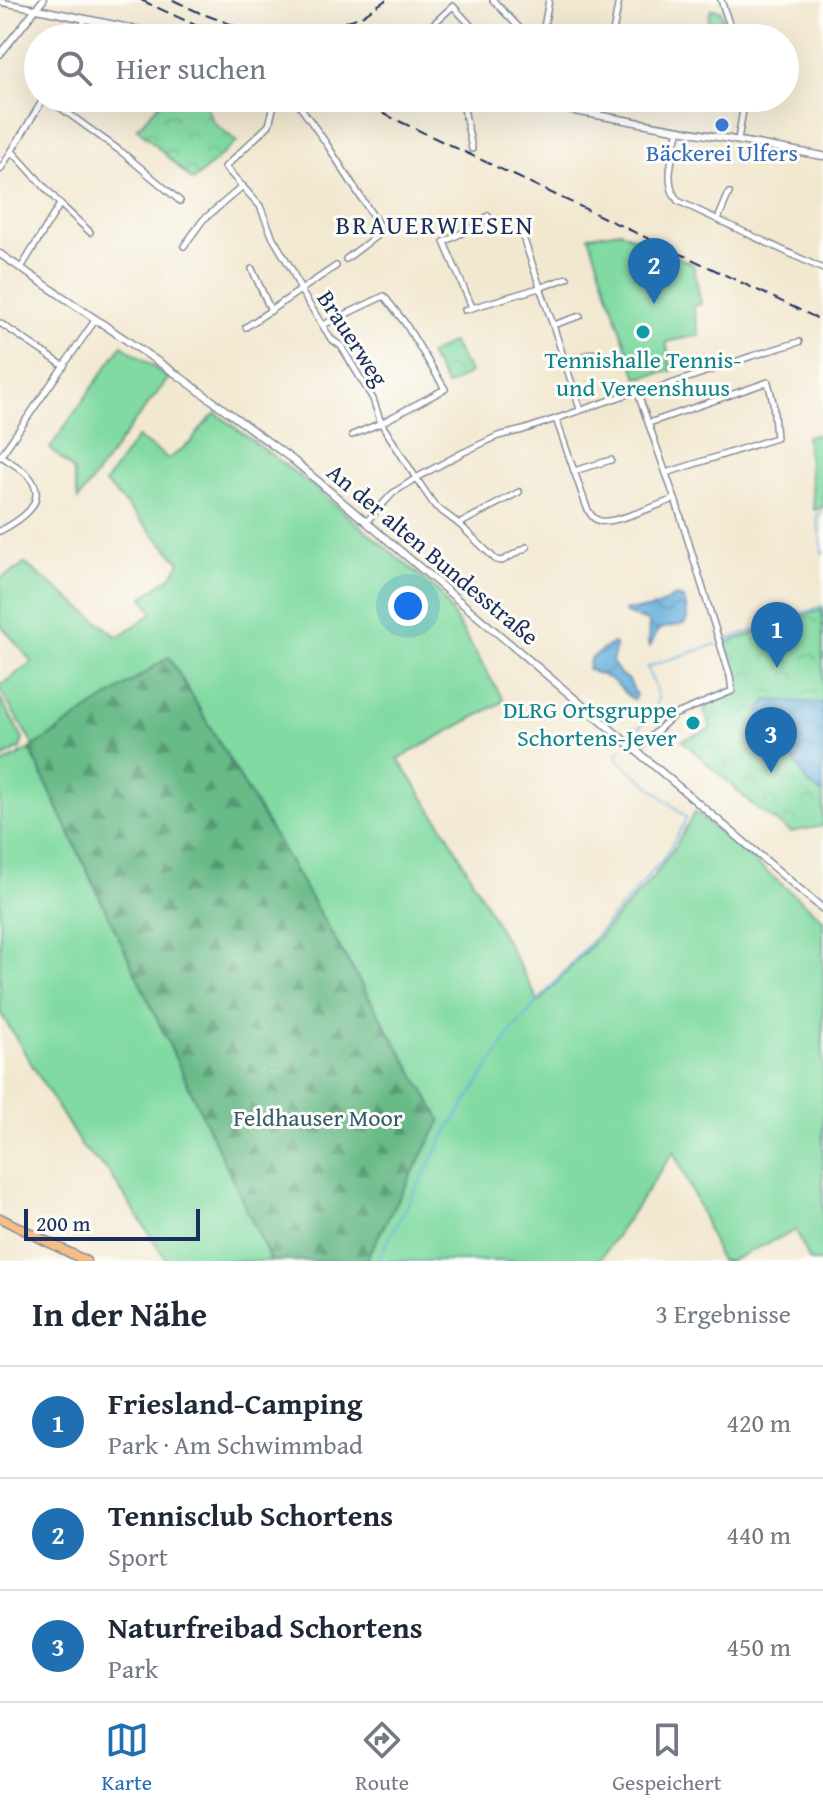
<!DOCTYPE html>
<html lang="de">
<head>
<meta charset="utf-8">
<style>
	body { margin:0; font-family:"Gentium Book Plus",serif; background:#f2f2f3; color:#1f2937 }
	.scale { position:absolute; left:24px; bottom:20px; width:176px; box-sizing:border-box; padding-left:8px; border:4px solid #1b2f5e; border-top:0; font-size:22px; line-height:28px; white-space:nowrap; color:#1b2f5e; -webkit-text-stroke:6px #fdfcf7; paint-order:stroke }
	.you { position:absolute; left:408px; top:606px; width:28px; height:28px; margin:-20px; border:6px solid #fff; border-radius:50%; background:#1a73e8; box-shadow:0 0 0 12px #1a73e833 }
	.badge { display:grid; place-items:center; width:52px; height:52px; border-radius:50%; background:#1f6fb2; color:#fff; font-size:26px; font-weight:700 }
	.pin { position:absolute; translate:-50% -66px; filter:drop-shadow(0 2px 4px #0008) }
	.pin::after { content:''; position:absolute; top:42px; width:28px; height:24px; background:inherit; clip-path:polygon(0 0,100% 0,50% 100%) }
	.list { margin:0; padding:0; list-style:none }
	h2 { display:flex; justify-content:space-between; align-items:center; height:104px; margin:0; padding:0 32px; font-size:34px }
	h2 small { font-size:26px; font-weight:400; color:#747a83 }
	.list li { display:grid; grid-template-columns:52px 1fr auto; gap:24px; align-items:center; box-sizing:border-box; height:112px; padding:0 32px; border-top:2px solid #e0e1e3 }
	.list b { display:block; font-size:30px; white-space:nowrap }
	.list p { margin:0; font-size:26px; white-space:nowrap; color:#747a83 }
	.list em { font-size:26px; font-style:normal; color:#747a83 }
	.icon { flex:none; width:44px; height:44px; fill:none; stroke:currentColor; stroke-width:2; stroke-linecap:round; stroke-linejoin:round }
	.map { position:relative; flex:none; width:823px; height:1261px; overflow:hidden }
	.search { position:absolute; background:#fff; box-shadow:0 8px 32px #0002; left:24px; right:24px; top:24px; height:88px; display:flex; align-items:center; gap:20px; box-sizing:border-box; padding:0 28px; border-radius:44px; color:#747a83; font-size:30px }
	.sheet { height:440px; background:#fff }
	nav { display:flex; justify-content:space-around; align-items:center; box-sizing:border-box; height:112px; border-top:2px solid #e0e1e3; background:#fff; font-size:22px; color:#747a83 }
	nav a { display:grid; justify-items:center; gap:4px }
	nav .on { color:#1f6fb2 }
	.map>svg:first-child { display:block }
</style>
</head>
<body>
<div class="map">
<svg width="823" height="1261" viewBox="0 0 823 1261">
	<defs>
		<pattern id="forest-firs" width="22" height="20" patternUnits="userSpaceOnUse" patternTransform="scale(2)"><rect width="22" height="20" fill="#68ba87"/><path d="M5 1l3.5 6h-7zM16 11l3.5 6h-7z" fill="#559872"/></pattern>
		<pattern id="park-crowns" width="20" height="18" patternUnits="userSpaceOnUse" patternTransform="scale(2)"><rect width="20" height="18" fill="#80daa1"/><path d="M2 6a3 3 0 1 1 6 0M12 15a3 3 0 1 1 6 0" fill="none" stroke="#6ebb8d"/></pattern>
		<pattern id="water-waves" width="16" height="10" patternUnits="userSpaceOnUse" patternTransform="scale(2)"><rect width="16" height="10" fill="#63afdc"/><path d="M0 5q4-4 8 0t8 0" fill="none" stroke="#518fb6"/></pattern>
	</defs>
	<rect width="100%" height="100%" fill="#fdfcf7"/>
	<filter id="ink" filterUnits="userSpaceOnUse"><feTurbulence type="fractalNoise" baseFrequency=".0125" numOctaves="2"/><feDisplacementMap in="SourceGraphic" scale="16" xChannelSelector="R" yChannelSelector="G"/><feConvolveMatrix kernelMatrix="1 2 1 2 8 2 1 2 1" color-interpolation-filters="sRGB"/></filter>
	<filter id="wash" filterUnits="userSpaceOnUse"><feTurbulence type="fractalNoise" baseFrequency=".006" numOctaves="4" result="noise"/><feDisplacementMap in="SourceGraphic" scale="32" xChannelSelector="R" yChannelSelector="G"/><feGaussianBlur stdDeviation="1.8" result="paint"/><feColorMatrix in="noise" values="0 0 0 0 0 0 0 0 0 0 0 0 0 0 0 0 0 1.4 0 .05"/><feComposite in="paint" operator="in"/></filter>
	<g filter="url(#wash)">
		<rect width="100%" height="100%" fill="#f2e8d0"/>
		<g fill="#80daa1" stroke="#4e8480" stroke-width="2">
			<path d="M620,231l73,33 8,40 -8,2 6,29 -33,7 6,29 -35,7 -48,-142z"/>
			<path d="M122,345l47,33 -34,43 -57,79 -5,-30 -23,-22z"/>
			<path d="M216,413l99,75 125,105 64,108 -106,58 49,74 92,169 115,-126 22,-31 19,-33 128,107v342h-13l-14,-31 -66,31h-10l-21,-54 -25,-56 -75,110h-234l76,-141 -272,-463 -135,89 -34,-56v-4l32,-24 -32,-38v-46l20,-10 4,-5 94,74 35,-24 -10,-16 30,-22 7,-13 -75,-79 32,-46 32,22 22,-17 12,-16z"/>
			<path d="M823,435v72l-9,3 -8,-74z"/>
			<path d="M0,698l23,41 -3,9 -20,11z"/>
			<path d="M30,749l241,512h-104l-59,-90 -26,-24 -82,-135v-247z"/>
		</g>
		<path fill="url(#forest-firs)" stroke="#427472" stroke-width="2" d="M169,657l272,463 -76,141h-94l-241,-512z"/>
		<g fill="url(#park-crowns)" stroke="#4e8480" stroke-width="2">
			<path d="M711,9l9,1 6,20 -1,8h-21z"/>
			<path d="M165,98h42c-1,24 13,30 30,43l-44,40 -56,-53z"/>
			<path d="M452,342l18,31 -23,13 -18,-31z"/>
			<path d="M823,609v217l-32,6 -36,-25 -73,-67 29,-11 -8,-22 37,-16 -17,-47z"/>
		</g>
		<g fill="url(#water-waves)" stroke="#3f6f9d" stroke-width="2">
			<path d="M676,596l8,3c10,35 -5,22 -26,31l-8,17 -2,-2 1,-23c-10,-6 -16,-2 -25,-11 9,-3 18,0 27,-3 10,-2 16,-8 25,-12z"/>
			<path d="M614,643l2,4 -4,15 9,13 8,5 7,15 -2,5c-13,-7 -11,-12 -21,-19 -7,-6 -17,-6 -25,-12l2,-10c7,-4 18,-15 24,-16z"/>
			<path d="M767,700l56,3v91l-14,-10 -27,-42 -17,-13 -6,-18z"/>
		</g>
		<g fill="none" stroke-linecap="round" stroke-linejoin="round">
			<g stroke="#63afdc" stroke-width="2">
				<path d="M823,511l-6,4 6,39"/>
				<path d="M723,641l100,-35"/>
				<path d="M655,708c8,-13 -4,-27 -8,-41l70,-23"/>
				<path d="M633,735l17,-20"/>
				<path d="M377,1261l70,-129 65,-101 152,-173 20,-35 2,-6 -67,-57 -2,-6 5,-6"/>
			</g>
		</g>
	</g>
	<g filter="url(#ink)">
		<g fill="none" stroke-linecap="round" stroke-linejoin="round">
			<defs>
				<g id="minor">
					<path d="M493,0l36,38"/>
					<path d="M721,0l13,38"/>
					<path d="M0,2l37,7"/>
					<path d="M77,38l8,-19"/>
					<path d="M418,38l35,-32 29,32"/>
					<path d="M542,38l7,-38"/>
					<path d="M612,38l7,-38"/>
					<path d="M47,98l76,55 57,48"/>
					<path d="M272,98l1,11 -4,16 -44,42 35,39 13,32 19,32 9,21 30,48 10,7 32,53 8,24 35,55 19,28 24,18 37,36 6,1 25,-14"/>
					<path d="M294,98l32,45 54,84 -1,7 -33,25"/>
					<path d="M462,98l10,51"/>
					<path d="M598,115l3,-17"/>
					<path d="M679,129c-5,23 -17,53 -1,72l145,68"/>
					<path d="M738,140l7,-42"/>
					<path d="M12,151l48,53 30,28"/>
					<path d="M0,170l44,-72"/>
					<path d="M718,219l11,-26"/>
					<path d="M521,231l32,94"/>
					<path d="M184,246l19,-26 40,-34"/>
					<path d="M21,268l39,-64"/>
					<path d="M252,269l19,42"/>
					<path d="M472,307l-28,-65 32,-16 12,-10"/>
					<path d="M465,310l74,-22 28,-10"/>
					<path d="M580,316l-27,9 27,84"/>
					<path d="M0,323l64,43"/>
					<path d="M323,325l61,-29 21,27 40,66 -64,34 -29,12"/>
					<path d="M246,327l90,-61"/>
					<path d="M565,361l28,-8"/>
					<path d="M639,395l113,-39 47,-14"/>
					<path d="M556,419l31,89c3,6 6,11 13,13 15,3 59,-17 75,-22"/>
					<path d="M649,423l119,-41 5,20 3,36 -110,35"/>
					<path d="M0,457l96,-138"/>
					<path d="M574,471l37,-11"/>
					<path d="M367,521l26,-28 23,-15 46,-25 36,-17 25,-6 114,-39 40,114 53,171 2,15 -58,24 -37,35"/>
					<path d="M459,524l60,-32"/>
					<path d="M0,531c19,-10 48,-27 31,-52 -7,-10 -20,-16 -30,-23"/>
				</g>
				<g id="tertiary">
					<path d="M37,9l141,29"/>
					<path d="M0,54l43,-54"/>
					<path d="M503,98l320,58"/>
					<path d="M0,254l179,122 114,84 530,449"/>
				</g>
				<path id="trunk" d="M0,1218l86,43"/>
			</defs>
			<use href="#minor" stroke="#868c97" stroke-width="8"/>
			<use href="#tertiary" stroke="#868c97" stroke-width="9"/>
			<use href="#trunk" stroke="#868c97" stroke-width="11"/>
			<use href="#minor" stroke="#fff" stroke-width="5"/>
			<use href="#tertiary" stroke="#fff" stroke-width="6"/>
			<use href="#trunk" stroke="#f6be87" stroke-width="8"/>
			<g stroke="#1b2f5e" stroke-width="2" stroke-dasharray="12 6" stroke-linecap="butt">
				<path d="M141,0l82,38"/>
				<path d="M173,0l27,13 47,17 25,5 36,-2 52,-16 26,-17"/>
				<path d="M350,98l473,223"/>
			</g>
		</g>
	</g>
	<circle fill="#3f7fe0" stroke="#fdfcf7" stroke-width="3" cx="722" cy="125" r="8"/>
	<g fill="#0f9aa8" stroke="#fdfcf7" stroke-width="3">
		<circle cx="643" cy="332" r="8"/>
		<circle cx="693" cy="723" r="8"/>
	</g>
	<g text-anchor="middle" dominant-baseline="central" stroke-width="6" stroke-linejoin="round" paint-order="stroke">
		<g font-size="24" fill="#366cbe" stroke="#fdfcf7">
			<text x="722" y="152">Bäckerei Ulfers</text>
		</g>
		<g font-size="24" fill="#1b2f5e" stroke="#fdfcf7">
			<text transform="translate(353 338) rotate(57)">Brauerweg</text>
			<text transform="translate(433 554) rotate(40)">An der alten Bundesstraße</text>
		</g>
		<g font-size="24" fill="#0d838f" stroke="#fdfcf7">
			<text x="643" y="359">Tennishalle Tennis-<tspan x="643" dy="28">und Vereenshuus</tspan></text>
			<text x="677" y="709" text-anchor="end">DLRG Ortsgruppe<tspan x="677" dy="28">Schortens-Jever</tspan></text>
		</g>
		<g font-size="24" fill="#345a6f" stroke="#fdfcf7">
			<text x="318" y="1117">Feldhauser Moor</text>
		</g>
		<g font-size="26" letter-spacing="2" fill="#1b2f5e" stroke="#fdfcf7">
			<text x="435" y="224">BRAUERWIESEN</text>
		</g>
	</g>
</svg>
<div class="scale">200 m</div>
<div class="you"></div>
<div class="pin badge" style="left:777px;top:668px">1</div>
<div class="pin badge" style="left:654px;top:304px">2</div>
<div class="pin badge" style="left:771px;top:773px">3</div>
<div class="search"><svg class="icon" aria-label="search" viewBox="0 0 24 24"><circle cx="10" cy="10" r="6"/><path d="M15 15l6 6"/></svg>Hier suchen</div>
</div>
<section class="sheet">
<h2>In der Nähe<small>3 Ergebnisse</small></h2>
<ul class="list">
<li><span class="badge">1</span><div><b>Friesland-Camping</b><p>Park · Am Schwimmbad</p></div><em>420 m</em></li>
<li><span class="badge">2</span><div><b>Tennisclub Schortens</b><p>Sport</p></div><em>440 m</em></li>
<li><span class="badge">3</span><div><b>Naturfreibad Schortens</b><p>Park</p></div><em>450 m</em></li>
</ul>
</section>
<nav>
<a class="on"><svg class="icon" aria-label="map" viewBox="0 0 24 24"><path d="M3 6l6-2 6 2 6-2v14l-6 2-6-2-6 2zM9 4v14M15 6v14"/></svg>Karte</a>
<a><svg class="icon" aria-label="directions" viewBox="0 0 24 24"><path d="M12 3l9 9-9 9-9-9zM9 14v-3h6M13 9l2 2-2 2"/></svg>Route</a>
<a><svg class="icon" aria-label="saved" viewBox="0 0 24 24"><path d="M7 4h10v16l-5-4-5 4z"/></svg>Gespeichert</a>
</nav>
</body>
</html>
